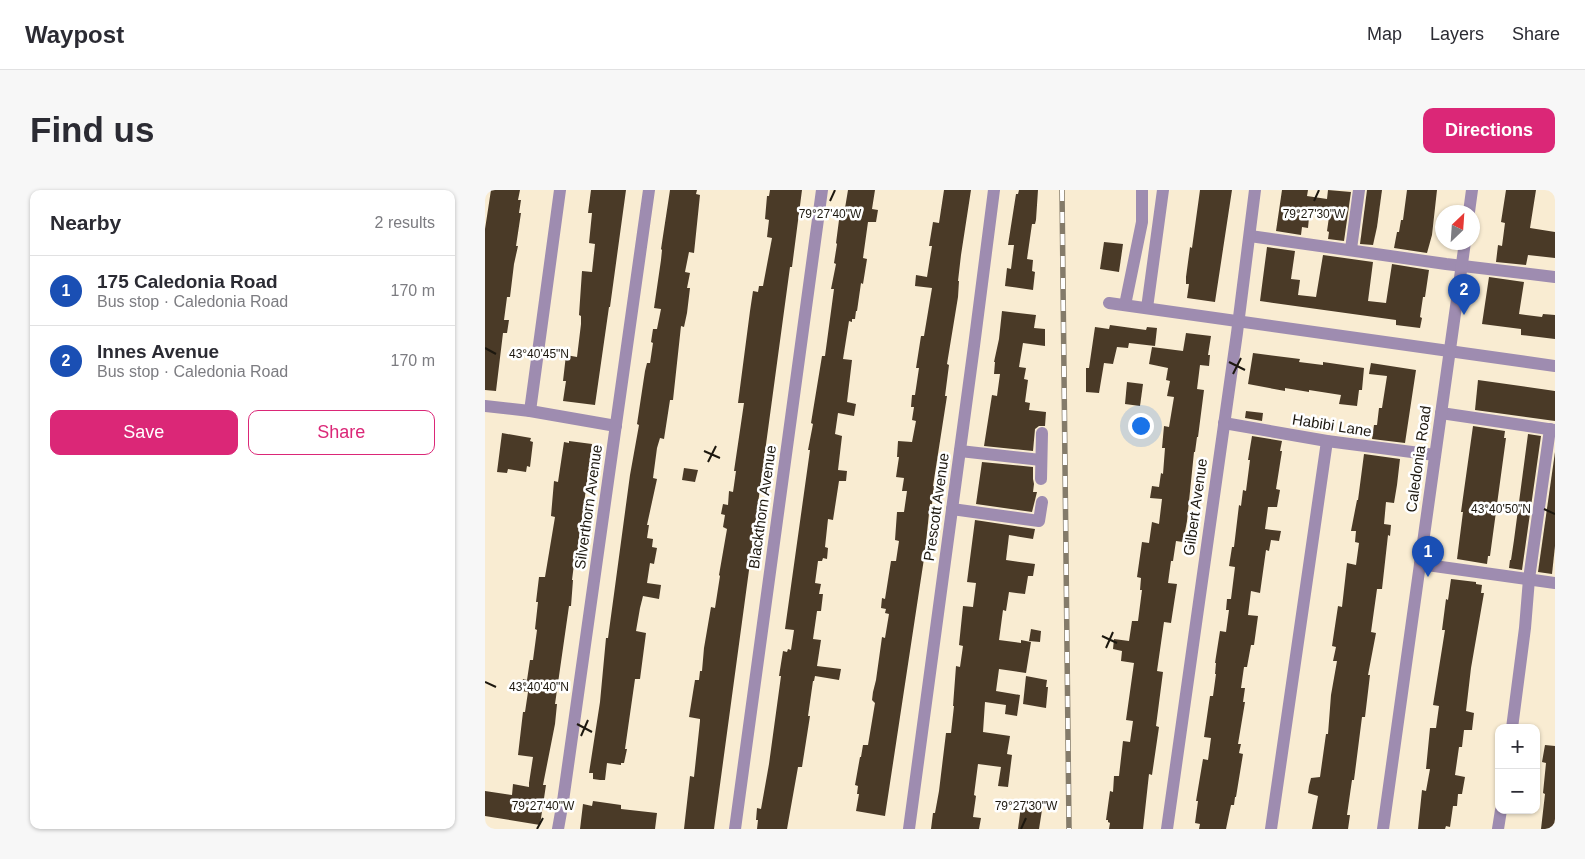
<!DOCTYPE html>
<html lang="en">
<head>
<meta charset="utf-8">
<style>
	body { margin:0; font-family:Helvetica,sans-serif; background:#f7f7f7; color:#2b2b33 }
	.controls { position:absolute; right:15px; bottom:15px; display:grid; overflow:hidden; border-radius:10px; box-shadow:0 1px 4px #0004 }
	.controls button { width:45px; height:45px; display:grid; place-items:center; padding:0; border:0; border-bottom:1px solid #e1e1e2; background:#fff; color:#2b2b33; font:25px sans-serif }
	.compass { position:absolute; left:950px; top:15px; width:45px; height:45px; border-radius:50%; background:#fff; box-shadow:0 1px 4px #0004; rotate:25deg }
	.you { position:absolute; left:655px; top:235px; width:18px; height:18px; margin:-12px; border:4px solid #fff; border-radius:50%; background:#1a73e8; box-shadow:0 0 0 8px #1a73e833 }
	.badge { display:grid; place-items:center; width:32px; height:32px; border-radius:50%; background:#db2777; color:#fff; font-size:16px; font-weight:700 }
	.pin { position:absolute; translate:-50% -41px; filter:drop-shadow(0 1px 2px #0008) }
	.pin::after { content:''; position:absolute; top:26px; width:18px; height:15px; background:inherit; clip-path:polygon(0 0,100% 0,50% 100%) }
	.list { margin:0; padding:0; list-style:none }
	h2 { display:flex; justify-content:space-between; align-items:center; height:65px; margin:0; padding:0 20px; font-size:21px }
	h2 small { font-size:16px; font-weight:400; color:#7c7c81 }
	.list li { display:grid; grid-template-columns:32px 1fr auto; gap:15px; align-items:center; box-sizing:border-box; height:70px; padding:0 20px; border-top:1px solid #e1e1e2 }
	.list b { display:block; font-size:19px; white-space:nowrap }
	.list p { margin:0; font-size:16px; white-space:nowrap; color:#7c7c81 }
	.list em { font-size:16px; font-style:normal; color:#7c7c81 }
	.actions { display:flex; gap:10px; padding:15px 20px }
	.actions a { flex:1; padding:11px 0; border:1px solid #db2777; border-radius:10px; text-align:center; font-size:18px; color:#db2777 }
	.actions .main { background:#db2777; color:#fff }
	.map { position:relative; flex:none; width:1070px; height:639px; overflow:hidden; border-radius:10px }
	header { display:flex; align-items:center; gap:30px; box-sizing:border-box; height:70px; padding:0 25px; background:#fff; border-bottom:1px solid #e1e1e2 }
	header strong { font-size:24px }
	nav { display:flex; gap:28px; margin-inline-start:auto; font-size:18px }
	.intro { display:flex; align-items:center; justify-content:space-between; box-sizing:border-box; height:120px; padding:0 30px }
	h1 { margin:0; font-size:35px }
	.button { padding:12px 22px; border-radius:10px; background:#db2777; color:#fff; font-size:18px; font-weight:700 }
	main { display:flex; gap:30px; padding:0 30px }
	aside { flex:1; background:#fff; border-radius:10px; box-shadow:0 1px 4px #0004 }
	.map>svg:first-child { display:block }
</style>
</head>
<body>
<header>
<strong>Waypost</strong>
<nav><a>Map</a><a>Layers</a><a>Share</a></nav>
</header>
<div class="intro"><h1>Find us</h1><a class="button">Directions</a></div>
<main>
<aside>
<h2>Nearby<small>2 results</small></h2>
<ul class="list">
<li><span class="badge" style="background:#1a4fb4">1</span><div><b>175 Caledonia Road</b><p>Bus stop · Caledonia Road</p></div><em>170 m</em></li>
<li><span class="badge" style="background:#1a4fb4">2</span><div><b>Innes Avenue</b><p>Bus stop · Caledonia Road</p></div><em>170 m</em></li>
</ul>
<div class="actions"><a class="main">Save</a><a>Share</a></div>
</aside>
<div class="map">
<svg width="1070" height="639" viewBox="0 0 1070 639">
	<rect width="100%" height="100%" fill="#f9ecd2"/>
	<g fill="#4a3a27">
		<path d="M6,0h29l-2,10h3l-2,13h2l-5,33h2l-4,18 -4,33h-3l-3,23h5l-2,13h-4l-7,58 -11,-1v-161z"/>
		<path d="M106,0h35l-16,117h-1l-14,98 -32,-4 3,-20h-3l3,-26 11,2 4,-33v-8l-2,-1 3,-44 10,1 3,-28 -6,-1 3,-30h-4z"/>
		<path d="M185,0h27l-1,4 4,1 -6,58 -5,-1 -4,20 5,1 -3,15h3l-3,25 -3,14 -3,-1 -8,74h-3l-6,39 -4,-1 -3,10 -4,30 4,1 -10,46h2l-2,13 6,1 -1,8 5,1 -3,16 -4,-1 -3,20 14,2 -2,14 -16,-3 -3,12 -4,23 10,2 -6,46h-5l-10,70h2l-3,14h-3v2l-14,-2 -2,17h-5l-7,-1v-6h-4l11,-71 6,-64h2l6,-44 16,-119 9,-50 -2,-1 8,-53 2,-8h3l3,-20 -2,-1 2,-13h4l4,-20 -7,-1 7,-48 1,-10 -1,-1z"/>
		<path d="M285,0h32l-10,77h-2l-76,562h-30l6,-53 4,1 6,-56v-2l-11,-2 5,-31 1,-6h4l1,-9h2l2,-23 7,-41 4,1 5,-32 -1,-1 8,-46 -4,-2 2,-12 -4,-1 2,-10 5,1 1,-14 4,1 3,-21h-2l10,-68h-6l12,-92 3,-20 5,1 1,-6h4l9,-48 -5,-1 2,-17 -4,-1 2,-23h2z"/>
		<path d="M363,0h27l-3,19 6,1 -2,12h-8l-5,36 4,1 -4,25 -2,-1 -4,28h-1l-1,8h-3v3l-3,-1 -6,38 9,1 -5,42 9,2 -2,12 -16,-3 -3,21 7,2 -4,34 9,1 -1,10h-7l-6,39 -5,-1 -3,28 3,1 -1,11 -4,-1 -1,3h-4l-3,22 6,1 -2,10h4l-2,17h-4l-4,28 8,1 -4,26 24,3 -2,11 -24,-4 -1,5h-1l-5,35h2l-8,51h-4l-11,62h-30l1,-9h-2l1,-12 4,1 8,-45 12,-88h-2l4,-25 4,1 1,-3 3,1 3,-20 -9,-1 25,-179h-2l5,-26 -2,-1 11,-67h3l9,-67h-3l5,-25 -2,-1 3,-19 -1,-1 3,-23h4z"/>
		<path d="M459,0h27l-10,65 -3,26h1l-1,16 -11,67 2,1 -4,31h2l-14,90h1l-2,18h-2l-5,48 -40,264 -29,-5 3,-17h-2l1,-8 -3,-1 5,-28h1l2,-12h5l7,-42 -3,-3 1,-8 3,-12 6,-43 3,1 4,-24 -4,-1 1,-4 -5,-1 1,-10 3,1 6,-38h5l3,-20 -4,-1 2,-28h7l3,-21h-5l2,-13 -8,-1 3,-20h-2l1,-16 14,1 4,-21 -4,-1 2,-13h-3l1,-12h3l4,-27h-3l5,-32h3l8,-48 -17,-2 1,-11 11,2 5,-31h-3l4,-24 6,1z"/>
		<path d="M534,0h19l-2,30 -1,4h-3l-5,35 6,1 -1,11 3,1 -2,18 -28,-4 2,-18 4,1 3,-24h-6l8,-51h2z"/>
		<path d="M715,0h32l-17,112 -28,-4 2,-14h-3v-7l4,-30 2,1z"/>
		<path d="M797,0h26l-1,6 20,3 1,-9 23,2 -7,49 -16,-2 1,-7 -2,-1 3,-21 -20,-3 -2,21 -6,-1 -1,8 -25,-4z"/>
		<path d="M882,0h15l-5,37 -4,18 -13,-1z"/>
		<path d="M922,0h30l-5,45 -5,18 -33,-5 3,-16h2l2,-12h2z"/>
		<path d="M1021,0h30l-6,38 25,4v26l-27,-3 -2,10 -30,-3 2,-17 4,1 3,-23 -4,-1z"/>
		<path d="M619,52l19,2 -4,28 -19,-3z"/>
		<path d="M782,57l28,4 -4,28 9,1 -2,15 18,2 7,-42 50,7 -5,39 18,2 6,-39 37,6 -4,27h-2l-3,20 2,1 -2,10 -24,-3v-5l-136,-19z"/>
		<path d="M1004,87l35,5 -5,32 23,3 1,-3 12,1v24l-34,-4v-6l-39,-5z"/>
		<path d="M517,121l34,4 -2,13 11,1v17l-22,-3 -4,24 7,1 -2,11 4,1 -3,22 5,1 -1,7 17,2 -1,14h-6l-4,3 -2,22 -49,-5 8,-51 5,1 3,-22h-6l1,-12h-1l5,-23z"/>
		<path d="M625,135l36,5 1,-3 10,1 -2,18 -26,-3 -1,5 -11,-1 -4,17 -9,-1 -5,30 -13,-1v-24h3l6,-41 14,2z"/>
		<path d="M701,143l25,3 -3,19h2l-1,11 -9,-1 -3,24 7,1 -6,47h-1l-2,15h-1l-7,69 -4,21 -7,-1 -3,20h-2l-3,22 9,1 -6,39 -7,-1 -7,49 6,1 -7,54 3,1 -7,48 -3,-1 -6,55h-34l1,-6 -2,-1v-2h-2l4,-29 3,1 1,-16h5l4,-35 7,1 3,-21 -7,-1 8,-57 -13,-2 1,-10 -9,-2 1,-10 15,2 3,-20h6l4,-31h-2l1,-12 -4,-1 5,-35 7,1 3,-21 7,2 3,-25 -12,-1 2,-12 7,1 2,-14 2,1 2,-26h-3l2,-22 5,1 5,-30 -7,-1 3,-15 -4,-1 2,-12 -19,-4 3,-17 31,4z"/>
		<path d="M768,163l47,6 -1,3 24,3v-3l41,6 -2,22h-3l-2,16 -18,-2 2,-9 -32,-5v2l-24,-4v3l-37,-7z"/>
		<path d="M886,173l45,7 -11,73 -33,-4 2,-14h3l2,-17h3l5,-32 -18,-2z"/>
		<path d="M993,190l77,11v30l-80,-11z"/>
		<path d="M642,192l16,2 -3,22 -15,-2z"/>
		<path d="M761,221l17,2 -1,8 -17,-3z"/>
		<path d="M988,236l32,5 -1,7h2l-16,118h-2l-1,8 -30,-5 6,-47h-2z"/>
		<path d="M17,243l29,5 -1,3 3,1 -3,25 -3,-1 -1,6 -18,-3 -1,4 -10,-1z"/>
		<path d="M1043,244l13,2 -19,134 -13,-2 1,-8h1l3,-20z"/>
		<path d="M767,246l30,5 -2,10h2l-6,38 4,1 -3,17h-9l-3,22 16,2 -2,10 -8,-1 -2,11 -3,-1 -6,43 -9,-2 -3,24 10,1 -4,29h-3l-4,22h-3l-3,21h4l-2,14h2l-7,42h3l-2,9 4,1 -7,43h-1l-1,8h-3l-5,24h-27l1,-5 -5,-1 3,-22h-2l7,-42 5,1 3,-22 -7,-1 6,-41h3l3,-22h-1l1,-11h-1l5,-32 6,1 3,-22h-3l1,-11h4l4,-32 -6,-1 3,-19h2l5,-42 2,1 2,-16 3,1 4,-31h-2z"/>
		<path d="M84,251l23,3 -15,112h-2l-3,24h1l-2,26h-2l-14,98h2l-2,20 -12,61h3l-6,40 -55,-9v-25l27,4 1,-11 16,3v-4l4,-26 -15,-2 5,-43h2l3,-20 -7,-1 2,-12 4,1 3,-20h3l4,-30 -2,-1 3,-27h-2l3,-25h6l10,-60 -4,-1 3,-35 4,1 6,-40 5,1z"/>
		<path d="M1070,262v94l-3,28 -14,-2z"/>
		<path d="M879,264l36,5 -3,26 -3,18 -8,-1 -2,22 7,1 -1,11 -2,-1 -6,54h-5l-6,43 5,1 -8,42h2l-5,42h-3l-8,63h-2l-5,35h3l-2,14h-36l6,-33 -10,-3 1,-7 2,-8 9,-1 6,-43h2l3,-39 6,-34h-4l3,-14 -4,-1 6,-40 4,1 5,-44 9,2 3,-22 -4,-1 1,-11h-5l6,-31h1z"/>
		<path d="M497,272l51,5v12l1,5 -1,8h4l-5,20 -56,-8z"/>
		<path d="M199,278l14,2 -3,12 -13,-2z"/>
		<path d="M490,330l60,9 -2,10 -24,-4 -3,25 29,4 -2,12h-5l-3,18 -16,-2 -3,19 -3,-1 -4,30 22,3v-3l10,2 -5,31 -27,-4 -3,22 24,4 -3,21 -12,-2 1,-9 -21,-3 -2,30 27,4 -3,18 5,1 -4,32 -10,-1 3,-19 -23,-3 -4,31 2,1 -3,21 8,1 -2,11h-48l2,-16h2l4,-22 7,-58h5l3,-27h-1l3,-40 4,1 3,-21 -4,-1 4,-39 10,1 3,-24 -9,-1z"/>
		<path d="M966,389l25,3v2l6,1 -1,8h3l-13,75 -5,43 8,2 -2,17h-8l-2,17h-3l-4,28 10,2 -3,17h-4l-1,12h-4l-3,21 -4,-1 -1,3h-27l4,-39 4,1 4,-22h-4l4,-41h6l3,-22 -6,-1 12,-75h-3l4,-31 2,1z"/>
		<path d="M546,439l10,2 -1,11 -11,-1z"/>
		<path d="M541,486l21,4 -1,7h2l-2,21 -23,-4z"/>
		<path d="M1060,555l10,1v83h-14l4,-35 -2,-1 3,-30 -4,-1z"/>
		<path d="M108,611l28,4v4l36,4 -2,16h-75l3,-25 9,2z"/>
		<path d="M536,616l21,4 -3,19h-21z"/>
	</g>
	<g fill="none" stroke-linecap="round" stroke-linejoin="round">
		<g stroke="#9e8cb0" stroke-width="12">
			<path d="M984,22l3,-22"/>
			<path d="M765,46l196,28 109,13"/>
			<path d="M866,59l8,-59"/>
			<path d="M624,113l446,63"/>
			<path d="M640,115l17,-83v-32"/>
			<path d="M662,118l16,-118"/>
			<path d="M0,216l45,5 86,15"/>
			<path d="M45,221l30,-221"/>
			<path d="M956,223l114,17"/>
			<path d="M739,233l103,18 108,14"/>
			<path d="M475,261l81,9"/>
			<path d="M556,289l1,-46"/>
			<path d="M467,319l87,12 3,-19"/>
			<path d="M935,374l135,19"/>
			<path d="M1027,538l13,-100 4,-49 21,-150"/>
			<path d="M73,639l5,-28 86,-611"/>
			<path d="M250,639l87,-639"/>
			<path d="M424,639l65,-483 20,-156"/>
			<path d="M682,639l70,-496 18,-143"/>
			<path d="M786,639l56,-388"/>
			<path d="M898,639l82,-587"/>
			<path d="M1013,639l3,-19"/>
		</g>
		<defs>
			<path id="rail" d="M577,0l7,639"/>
		</defs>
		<use href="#rail" stroke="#847b6a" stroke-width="5.5"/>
		<use href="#rail" stroke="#fff" stroke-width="4" stroke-dasharray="11" stroke-linecap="butt"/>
	</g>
	<path fill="none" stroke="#1d180f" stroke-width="2" d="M345,11l5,-11M829,11l5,-11M0,158l11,6M744,172l16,8M748,184l8,-16M219,261l16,7M223,272l8,-16M1059,319l11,5M617,446l15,7M621,458l7,-16M0,492l11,5M92,534l15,8M96,546l7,-16M52,639l6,-11M536,639l5,-11"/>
	<g text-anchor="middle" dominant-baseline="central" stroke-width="5" stroke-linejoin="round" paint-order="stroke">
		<g font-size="15" fill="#1d180f" stroke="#fff">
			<text transform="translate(847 235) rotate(9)">Habibi Lane</text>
			<text transform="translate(933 269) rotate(-82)">Caledonia Road</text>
			<text transform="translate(103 317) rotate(-82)">Silverthorn Avenue</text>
			<text transform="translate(277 317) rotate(-82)">Blackthorn Avenue</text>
			<text transform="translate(451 317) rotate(-82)">Prescott Avenue</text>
			<text transform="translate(710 317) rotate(-82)">Gilbert Avenue</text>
		</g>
	</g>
	<g font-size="12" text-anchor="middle" fill="#1d180f" stroke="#fff" stroke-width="5" stroke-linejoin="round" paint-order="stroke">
		<text x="345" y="28">79°27'40"W</text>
		<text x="829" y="28">79°27'30"W</text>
		<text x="54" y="168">43°40'45"N</text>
		<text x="1016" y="323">43°40'50"N</text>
		<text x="54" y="501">43°40'40"N</text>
		<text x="58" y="620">79°27'40"W</text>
		<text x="541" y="620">79°27'30"W</text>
	</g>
</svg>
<div class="controls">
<button>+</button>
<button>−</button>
</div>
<svg class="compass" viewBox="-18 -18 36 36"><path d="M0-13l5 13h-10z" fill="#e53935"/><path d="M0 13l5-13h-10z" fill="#7c7c81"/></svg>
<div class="you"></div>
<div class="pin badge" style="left:943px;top:387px;background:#1a4fb4">1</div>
<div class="pin badge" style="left:979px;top:125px;background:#1a4fb4">2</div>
</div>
</main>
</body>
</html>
